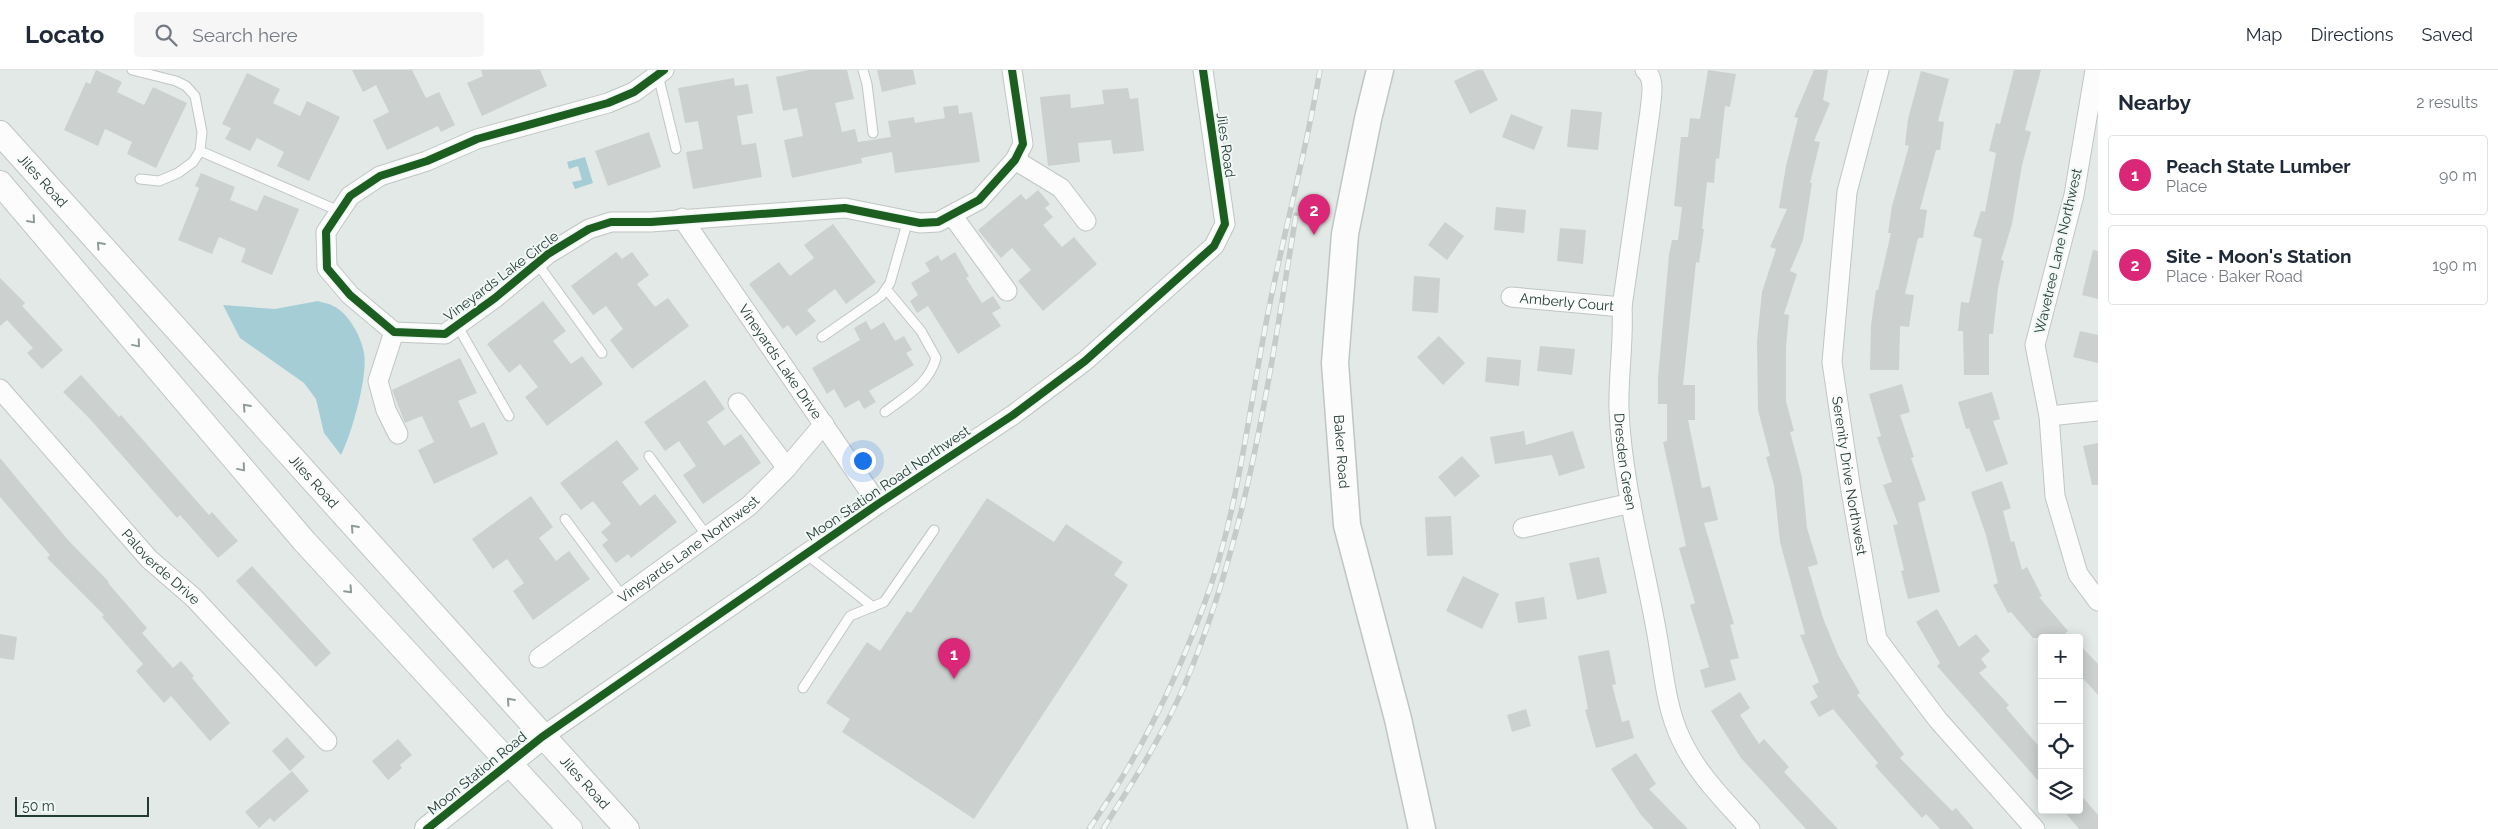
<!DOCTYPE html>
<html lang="en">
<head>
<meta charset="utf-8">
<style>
	body { margin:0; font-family:Raleway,sans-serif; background:#f6f6f7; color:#1f2937 }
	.controls { position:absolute; right:15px; bottom:15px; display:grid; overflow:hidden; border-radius:5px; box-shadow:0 2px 12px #0003 }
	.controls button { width:45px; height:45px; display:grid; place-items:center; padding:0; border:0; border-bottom:1px solid #e0e1e3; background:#fff; color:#1f2937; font:25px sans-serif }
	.scale { position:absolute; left:15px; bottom:12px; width:134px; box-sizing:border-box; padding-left:5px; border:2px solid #223b35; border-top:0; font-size:14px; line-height:18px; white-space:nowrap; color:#223b35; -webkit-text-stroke:4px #f1f7f4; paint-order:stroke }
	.you { position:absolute; left:862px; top:390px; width:18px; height:18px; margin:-12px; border:4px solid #fff; border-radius:50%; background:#1a73e8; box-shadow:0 0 0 8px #1a73e833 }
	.badge { display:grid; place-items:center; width:32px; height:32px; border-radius:50%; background:#db2777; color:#fff; font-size:16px; font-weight:700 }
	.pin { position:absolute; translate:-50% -41px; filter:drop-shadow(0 1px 2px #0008) }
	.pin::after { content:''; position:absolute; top:26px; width:18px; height:15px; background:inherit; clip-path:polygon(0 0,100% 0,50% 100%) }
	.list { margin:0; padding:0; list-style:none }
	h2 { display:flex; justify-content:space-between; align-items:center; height:65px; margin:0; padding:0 20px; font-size:21px }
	h2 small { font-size:16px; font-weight:400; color:#747a83 }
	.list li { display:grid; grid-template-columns:32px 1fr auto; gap:15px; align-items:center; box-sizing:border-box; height:80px; margin:0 10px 10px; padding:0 10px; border:1px solid #e0e1e3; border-radius:5px }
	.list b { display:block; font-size:19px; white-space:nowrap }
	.list p { margin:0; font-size:16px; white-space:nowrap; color:#747a83 }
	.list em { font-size:16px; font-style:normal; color:#747a83 }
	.icon { flex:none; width:28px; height:28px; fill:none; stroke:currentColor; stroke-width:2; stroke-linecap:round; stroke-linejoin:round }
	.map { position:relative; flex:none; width:2098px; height:759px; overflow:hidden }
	header { display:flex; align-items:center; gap:30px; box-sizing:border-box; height:70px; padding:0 25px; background:#fff; border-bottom:1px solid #e0e1e3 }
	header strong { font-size:24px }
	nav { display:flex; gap:28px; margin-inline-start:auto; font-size:18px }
	.search { width:350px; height:45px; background:#f6f6f7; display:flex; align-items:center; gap:12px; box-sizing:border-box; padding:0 18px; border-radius:5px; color:#747a83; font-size:19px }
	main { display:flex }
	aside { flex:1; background:#fff }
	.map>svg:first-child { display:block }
</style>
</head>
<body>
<header>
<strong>Locato</strong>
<div class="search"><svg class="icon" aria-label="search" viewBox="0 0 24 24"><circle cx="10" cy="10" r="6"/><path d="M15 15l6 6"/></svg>Search here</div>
<nav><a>Map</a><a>Directions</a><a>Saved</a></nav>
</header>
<main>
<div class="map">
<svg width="2098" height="759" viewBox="0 0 2098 759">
	<rect width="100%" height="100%" fill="#e3e9e6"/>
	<g fill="#a5cdd5">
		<path d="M585,87l8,26 -18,6 -3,-7 10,-2 -4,-14 -9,3 -2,-7z"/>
		<path d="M318,231c5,2 11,2 15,5 15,6 29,32 31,47 4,24 -12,80 -23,102l-17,-22 -8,-34 -12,-16 -64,-45 -17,-33 52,4z"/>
	</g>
	<g fill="#ccd1cf">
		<path d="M96,0l26,12 -5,10 27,13 9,-18 34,16 -31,65 -29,-14 5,-12 -27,-13 -7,17 -34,-16 22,-48 4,2z"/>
		<path d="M352,0h60l14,28 13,-6 16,33 -14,7 -3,-6 -51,24 -14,-30 16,-8 -13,-27 -13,7z"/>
		<path d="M481,0h59l7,16 -65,30 -15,-33 16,-7z"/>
		<path d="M808,0h39l7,29 -19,4 7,29 13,-3 3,13 33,-5 -3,-16 26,-4 1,6 30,-5 -2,-11 15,-2 1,9 13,-2 8,50 -85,11 -3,-21 -31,6 1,5 -70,15 -8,-38 19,-4 -6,-28 -14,3 -7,-34z"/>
		<path d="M877,0h36l3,14 -34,8z"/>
		<path d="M1477,0h6l15,30 -28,14 -16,-33z"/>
		<path d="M1708,0l28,4 -6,33 -5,-1 -6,53 -3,-1 -2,25 -7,-1 -5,47h2l-5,34 -3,-1 -13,123h12v35h-7l14,68 8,-2 8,34 -14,3 30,101 -4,1 9,33 -9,2 6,20 -31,8 -5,-18 9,-3 -19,-62 5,-2 -16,-55 7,-2 -23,-104 4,-1v-37h-9v-26l11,-123 3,-15h6l4,-33 -8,-1 7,-69h7l2,-19 10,1z"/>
		<path d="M1814,0h14l-5,30 7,3 -16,38 6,1 -10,41h2l-9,57 -13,31 7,3 -13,40 5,1 -3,32v54l8,30 -4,1 12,45 5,51 11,36 -10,3 15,51 15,37 22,38 -3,2 47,59 -4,4 52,53 4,-3 18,21h-34l-14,-15 -4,4 -47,-52 3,-3 -45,-54 -14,8 -9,-15 8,-5 -6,-11 7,-4 -19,-47 5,-1 -25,-92 -6,-57 -8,-28 4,-1 -12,-46 -1,-69 5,-49 14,-43 -6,-2 17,-38 -8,-1 7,-42 12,-48 -4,-1z"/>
		<path d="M2014,0h27l-16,60 6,2 -9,33 -10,59 -11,36 3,1 -6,27 -5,46h-4v41h-25l-1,-44h-5l3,-29 8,1 13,-64 -9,-3 8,-25 4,1 11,-59 -7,-2 7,-28 4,1z"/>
		<path d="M1921,1l28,8 -11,42 6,1 -4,28h-4l-16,59 7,1 -4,28h-5l-13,56 9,1 -5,32 -9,-1 -1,44h-29l1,-45 5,-35h2l13,-57h-3l4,-27 17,-60 -4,-1 3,-26z"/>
		<path d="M247,3l33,16 -7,14 27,13 7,-15 33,16 -31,64 -32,-15 7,-14 -27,-14 -7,13 -25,-12 6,-11 -9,-4z"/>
		<path d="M734,8l1,8 13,-2 5,29 -16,3 5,29 14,-2 6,34 -69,12 -7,-37 17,-3 -5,-28 -13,2 -7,-35z"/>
		<path d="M1128,18l2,11 8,-1 6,53 -31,3 -2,-14 -33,3 2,19 -32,4 -8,-69 30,-3 1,14 33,-4 -2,-14z"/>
		<path d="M1571,39l31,3 -4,38 -31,-3z"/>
		<path d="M1511,44l32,13 -9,23 -32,-13z"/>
		<path d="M649,62l12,35 -53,19 -13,-35z"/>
		<path d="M201,103l34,14 -5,13 27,11 7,-16 35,14 -27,66 -31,-13 5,-13 -27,-12 -7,17 -34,-14 21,-52 -4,-2z"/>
		<path d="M1038,120l12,14 -5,4 8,9 -10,8 19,22 12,-10 23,27 -54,47 -25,-30 13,-11 -19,-22 -11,10 -23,-28 43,-36 5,6z"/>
		<path d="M1496,137l30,3 -2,23 -30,-3z"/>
		<path d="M1445,152l19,14 -17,24 -19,-15z"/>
		<path d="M833,154l43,58 -30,22 -11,-15 -28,21 9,11 -20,15 -8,-11 -5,4 -34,-45 30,-22 11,14 24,-18 -10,-13z"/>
		<path d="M1560,158l26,2 -3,34 -26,-3z"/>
		<path d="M2093,180l5,1v48l-16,-4z"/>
		<path d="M616,182l6,7 10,-7 17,23 -12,9 18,23 13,-9 21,28 -57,43 -22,-29 13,-11 -17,-23 -13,9 -22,-29z"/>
		<path d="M955,182l14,24 -3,2 16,25 11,-7 8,12 -9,5 9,13 -43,28 -30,-48 -11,7 -7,-12 8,-6 -7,-12 19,-12 -5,-8 13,-8 3,6z"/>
		<path d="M1414,206l26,2 -2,35 -26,-2z"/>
		<path d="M0,208l25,25 -3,3 41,44 -21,19 -15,-16 6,-5 -26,-28 -7,6z"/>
		<path d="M543,231l23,30 -13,10 18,23 11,-8 21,28 -56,42 -22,-29 13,-10 -18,-23 -11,9 -22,-29z"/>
		<path d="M866,251l5,9 13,-8 11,19 9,-5 8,14 -6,3 8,12 -45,26 7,11 -12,7 -5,-9 -14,8 -11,-19 -7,5 -15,-26 48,-28 -6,-12z"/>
		<path d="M2080,261l18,4v28l-25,-6z"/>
		<path d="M1439,266l26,27 -22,22 -26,-28z"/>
		<path d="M1540,276l35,3 -3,26 -35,-4z"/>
		<path d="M1487,287l34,3 -2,26 -34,-4z"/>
		<path d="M460,288l17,35 -19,8 13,27 13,-6 14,32 -64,30 -16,-34 16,-8 -12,-26 -17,7 -13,-33z"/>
		<path d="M81,305l38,42 2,-2 88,100 3,-3 26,29 -20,17 -38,-43 -3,3 -87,-99 -27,-27z"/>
		<path d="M705,310l20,29 -18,13 17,24 17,-12 20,29 -58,41 -20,-29 13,-9 -17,-25 -14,10 -21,-29z"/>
		<path d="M1902,314l8,28 -10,3 14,42 -3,1 15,42 -8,3 22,89 -32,7 -7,-28 3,-1 -11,-45 5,-1 -15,-39 9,-3 -15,-45 4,-1 -12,-42z"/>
		<path d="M1992,322l8,27 -7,2 15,43 -22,8 -17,-44 -3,1 -8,-27z"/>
		<path d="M1524,361l2,14 47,-14 12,37 -26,8 -7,-21 -57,9 -5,-27z"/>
		<path d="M617,370l22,29 -17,13 18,24 15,-12 22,28 -46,36 -3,-4 -12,9 -14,-18 6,-5 -7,-8 10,-8 -18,-23 -12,9 -21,-27z"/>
		<path d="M2098,373v42h-6l-9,-39z"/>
		<path d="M1462,386l18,20 -25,21 -17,-20z"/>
		<path d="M0,388l68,82 41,42 -1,1 39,45 -5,5 31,35 8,-7 13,15 -2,2 38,45 -20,18 -39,-45 -7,7 -28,-32 7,-7 -41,-47 2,-2 -57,-57 3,-3 -50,-58z"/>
		<path d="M2002,411l9,27 -8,3 8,31 3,-1 8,29 5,-3 15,29 -3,1 29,34 -8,7h-27l-22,-26 -3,1 -15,-28 5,-2 -12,-48 -15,-43z"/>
		<path d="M531,426l22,31 -14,11 17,23 13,-10 21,28 -57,41 -20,-29 11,-8 -17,-24 -14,10 -21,-30z"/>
		<path d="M987,428l67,44 12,-18 57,38 -9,13 14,10 -154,234 -132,-87 8,-13 -24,-16 41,-61 13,9 27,-40 4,2z"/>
		<path d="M1451,446l2,39 -26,1 -2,-39z"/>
		<path d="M1599,487l8,36 -30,7 -8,-37z"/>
		<path d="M252,496l79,87 -15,14 -80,-86z"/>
		<path d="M1463,506l36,18 -17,35 -36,-18z"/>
		<path d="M1544,527l3,22 -29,4 -3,-21z"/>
		<path d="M1937,539l22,38 17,-13 14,17 -9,8 6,8 -8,6 30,32 -3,3 36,42v35l-105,-119 3,-3 -24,-41z"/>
		<path d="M0,564l17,3 -3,23 -14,-2z"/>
		<path d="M2079,574l19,20v31l-19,-21z"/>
		<path d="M1609,580l7,34 -4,1 10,37 7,-2 5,18 -38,10 -11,-38 3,-1 -10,-53z"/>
		<path d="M1740,622l10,16 -10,7 19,29 5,-5 25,28 -5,5 54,57h-32l-65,-71 -30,-47z"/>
		<path d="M1526,639l5,17 -19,6 -5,-17z"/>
		<path d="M287,667l18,20 -15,14 -18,-20z"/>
		<path d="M398,669l14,16 -12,10 2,3 -14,12 -16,-19z"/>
		<path d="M1636,683l20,31 -7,5 39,40h-34l-13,-14 -30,-46z"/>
		<path d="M292,701l17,20 -35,31 -4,-4 -11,10 -14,-16z"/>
		<path d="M2079,723l19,22v14h-19l-16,-19h16z"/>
	</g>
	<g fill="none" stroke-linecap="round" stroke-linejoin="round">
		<defs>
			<g id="service">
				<path d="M132,0l44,11 10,5 9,10 7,36 -2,19 -7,11 -15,11 -19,8 -19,-2"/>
				<path d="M863,0l4,14 6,49"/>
				<path d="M658,5l18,74"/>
				<path d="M200,81l139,60"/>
				<path d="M537,193l65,90"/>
				<path d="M457,255l52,91"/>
				<path d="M822,267l59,-41 9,-13 18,-63"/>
				<path d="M885,342c21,-16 44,-28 51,-54l-15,-27 -35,-42"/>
				<path d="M649,386l58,80"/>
				<path d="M565,449l58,78"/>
				<path d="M806,484l67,53"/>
				<path d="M803,618l47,-72 34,-14 50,-72"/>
			</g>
			<g id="minor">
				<path d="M664,0l-30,22 -26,11 -131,36 -50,22 -47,15 -30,20 -24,36 1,36 23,27 44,37 51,2 50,-36 53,-44 41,-25 22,-7h40l194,-14 75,15 18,-1 41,-22 36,-40 8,-16 -11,-74"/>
				<path id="s1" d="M1645,0c11,9 6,28 5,41l-28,196c2,35 -4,69 -3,102 3,74 24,148 37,220 7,36 9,77 25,110 16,35 44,62 69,90"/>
				<path id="s2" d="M1879,0l-32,122 -15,170 19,129 26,148 61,81 97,109"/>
				<path d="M2095,0l-21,125 -39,150 14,71 6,80 23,78 20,27"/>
				<path d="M1015,90l46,28 25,33"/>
				<path d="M952,145l55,76"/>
				<path id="s3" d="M682,148l196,286"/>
				<path id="s4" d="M1511,227l111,10"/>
				<path d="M394,262l-16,49 8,29 12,24"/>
				<path id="s5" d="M0,319l149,170 45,39 133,143"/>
				<path d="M738,333l49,65"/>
				<path d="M2049,346l49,-5"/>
				<path d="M1523,458l108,-25"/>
				<path id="s6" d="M539,588l210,-152 35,-35 40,-47"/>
				<path d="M542,667l336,-233 135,-89 72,-54 129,-115 11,-22 -22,-154"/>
			</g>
			<g id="tertiary">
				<path id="s7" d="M0,63l627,696"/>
				<path d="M0,113l304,358 266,288"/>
				<path d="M427,759l115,-92"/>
			</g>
			<g id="secondary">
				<path id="s8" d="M1380,0l-12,49 -23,115 -10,129 12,162 51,194 24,110"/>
			</g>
		</defs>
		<use href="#service" stroke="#c0c6c3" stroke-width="11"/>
		<use href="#minor" stroke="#c0c6c3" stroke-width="21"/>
		<use href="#tertiary" stroke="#c0c6c3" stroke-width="26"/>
		<use href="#secondary" stroke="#bfc6c3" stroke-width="29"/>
		<use href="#service" stroke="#fbfcfb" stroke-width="9"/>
		<use href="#minor" stroke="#fbfcfb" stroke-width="19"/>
		<use href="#tertiary" stroke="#fbfcfb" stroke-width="24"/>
		<use href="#secondary" stroke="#fbfcfb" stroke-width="26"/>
		<defs>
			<g id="rail">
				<path d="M1089,759c52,-75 92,-157 122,-244 27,-81 37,-167 53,-251 16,-89 41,-175 56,-264"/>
				<path d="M1103,759c30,-47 60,-94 82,-145 63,-148 85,-311 111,-469"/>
			</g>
		</defs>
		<use href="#rail" stroke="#c6cac9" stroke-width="5.5"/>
		<use href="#rail" stroke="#f1f7f4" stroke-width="4" stroke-dasharray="11" stroke-linecap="butt"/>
		<defs>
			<g id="cycleway">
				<path d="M664,0l-30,22 -26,11 -131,36 -50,22 -47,15 -30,20 -24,36 1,36 23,27 44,37 51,2 50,-36 53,-44 41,-25 22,-7h40l194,-14 75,15 18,-1 41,-22 36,-40 8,-16 -11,-74"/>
				<path d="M427,759l115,-92 336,-233 135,-89 72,-54 129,-115 11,-22 -22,-154"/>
			</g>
		</defs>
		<use href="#cycleway" stroke="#f1f7f4" stroke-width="11"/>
		<use href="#cycleway" stroke="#1b5e20" stroke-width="8"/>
	</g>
	<defs><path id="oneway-chevron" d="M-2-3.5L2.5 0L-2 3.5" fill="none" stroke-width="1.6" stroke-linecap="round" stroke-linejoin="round" transform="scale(1.25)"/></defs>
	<g stroke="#8e9c98">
		<use href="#oneway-chevron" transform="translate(32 150) rotate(49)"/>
		<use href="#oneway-chevron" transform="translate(100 175) rotate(-132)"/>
		<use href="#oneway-chevron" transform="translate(137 274) rotate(50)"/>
		<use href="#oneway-chevron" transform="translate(246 337) rotate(-132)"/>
		<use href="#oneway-chevron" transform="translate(242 398) rotate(50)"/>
		<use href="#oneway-chevron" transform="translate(354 458) rotate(-132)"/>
		<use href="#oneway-chevron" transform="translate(349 520) rotate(47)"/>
		<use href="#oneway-chevron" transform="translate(510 631) rotate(-132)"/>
	</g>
	<g text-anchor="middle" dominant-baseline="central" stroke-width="4" stroke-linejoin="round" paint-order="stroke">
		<g font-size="14" fill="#223b35" stroke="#f1f7f4">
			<text transform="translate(1226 75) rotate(82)">Jiles Road</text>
			<text stroke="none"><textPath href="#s7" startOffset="64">Jiles Road</textPath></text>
			<text transform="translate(2058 181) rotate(-77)">Wavetree Lane Northwest</text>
			<text transform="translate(501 206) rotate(-37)">Vineyards Lake Circle</text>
			<text stroke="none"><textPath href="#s4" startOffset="56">Amberly Court</textPath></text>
			<text stroke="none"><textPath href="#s3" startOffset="174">Vineyards Lake Drive</textPath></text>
			<text stroke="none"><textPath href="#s8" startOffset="386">Baker Road</textPath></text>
			<text stroke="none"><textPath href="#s1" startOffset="396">Dresden Green</textPath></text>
			<text stroke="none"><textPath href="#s2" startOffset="412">Serenity Drive Northwest</textPath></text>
			<text stroke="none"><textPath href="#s7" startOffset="469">Jiles Road</textPath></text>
			<text transform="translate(888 413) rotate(-34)">Moon Station Road Northwest</text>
			<text stroke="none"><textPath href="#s6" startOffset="185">Vineyards Lane Northwest</textPath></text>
			<text stroke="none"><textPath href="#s5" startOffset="240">Paloverde Drive</textPath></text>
			<text transform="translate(477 703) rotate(-39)">Moon Station Road</text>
			<text stroke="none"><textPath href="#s7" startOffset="874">Jiles Road</textPath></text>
		</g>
	</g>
</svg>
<div class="controls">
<button>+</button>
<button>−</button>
<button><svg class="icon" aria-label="locate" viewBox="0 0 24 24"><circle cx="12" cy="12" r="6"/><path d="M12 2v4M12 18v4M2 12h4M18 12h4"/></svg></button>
<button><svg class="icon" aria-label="layers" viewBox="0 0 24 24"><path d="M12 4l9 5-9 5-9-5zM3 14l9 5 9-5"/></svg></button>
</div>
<div class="scale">50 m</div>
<div class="you"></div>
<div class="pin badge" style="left:954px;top:609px">1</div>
<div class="pin badge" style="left:1314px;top:165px">2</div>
</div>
<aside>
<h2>Nearby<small>2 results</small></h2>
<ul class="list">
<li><span class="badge">1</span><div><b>Peach State Lumber</b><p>Place</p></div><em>90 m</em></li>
<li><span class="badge">2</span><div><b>Site - Moon's Station</b><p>Place · Baker Road</p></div><em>190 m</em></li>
</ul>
</aside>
</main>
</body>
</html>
